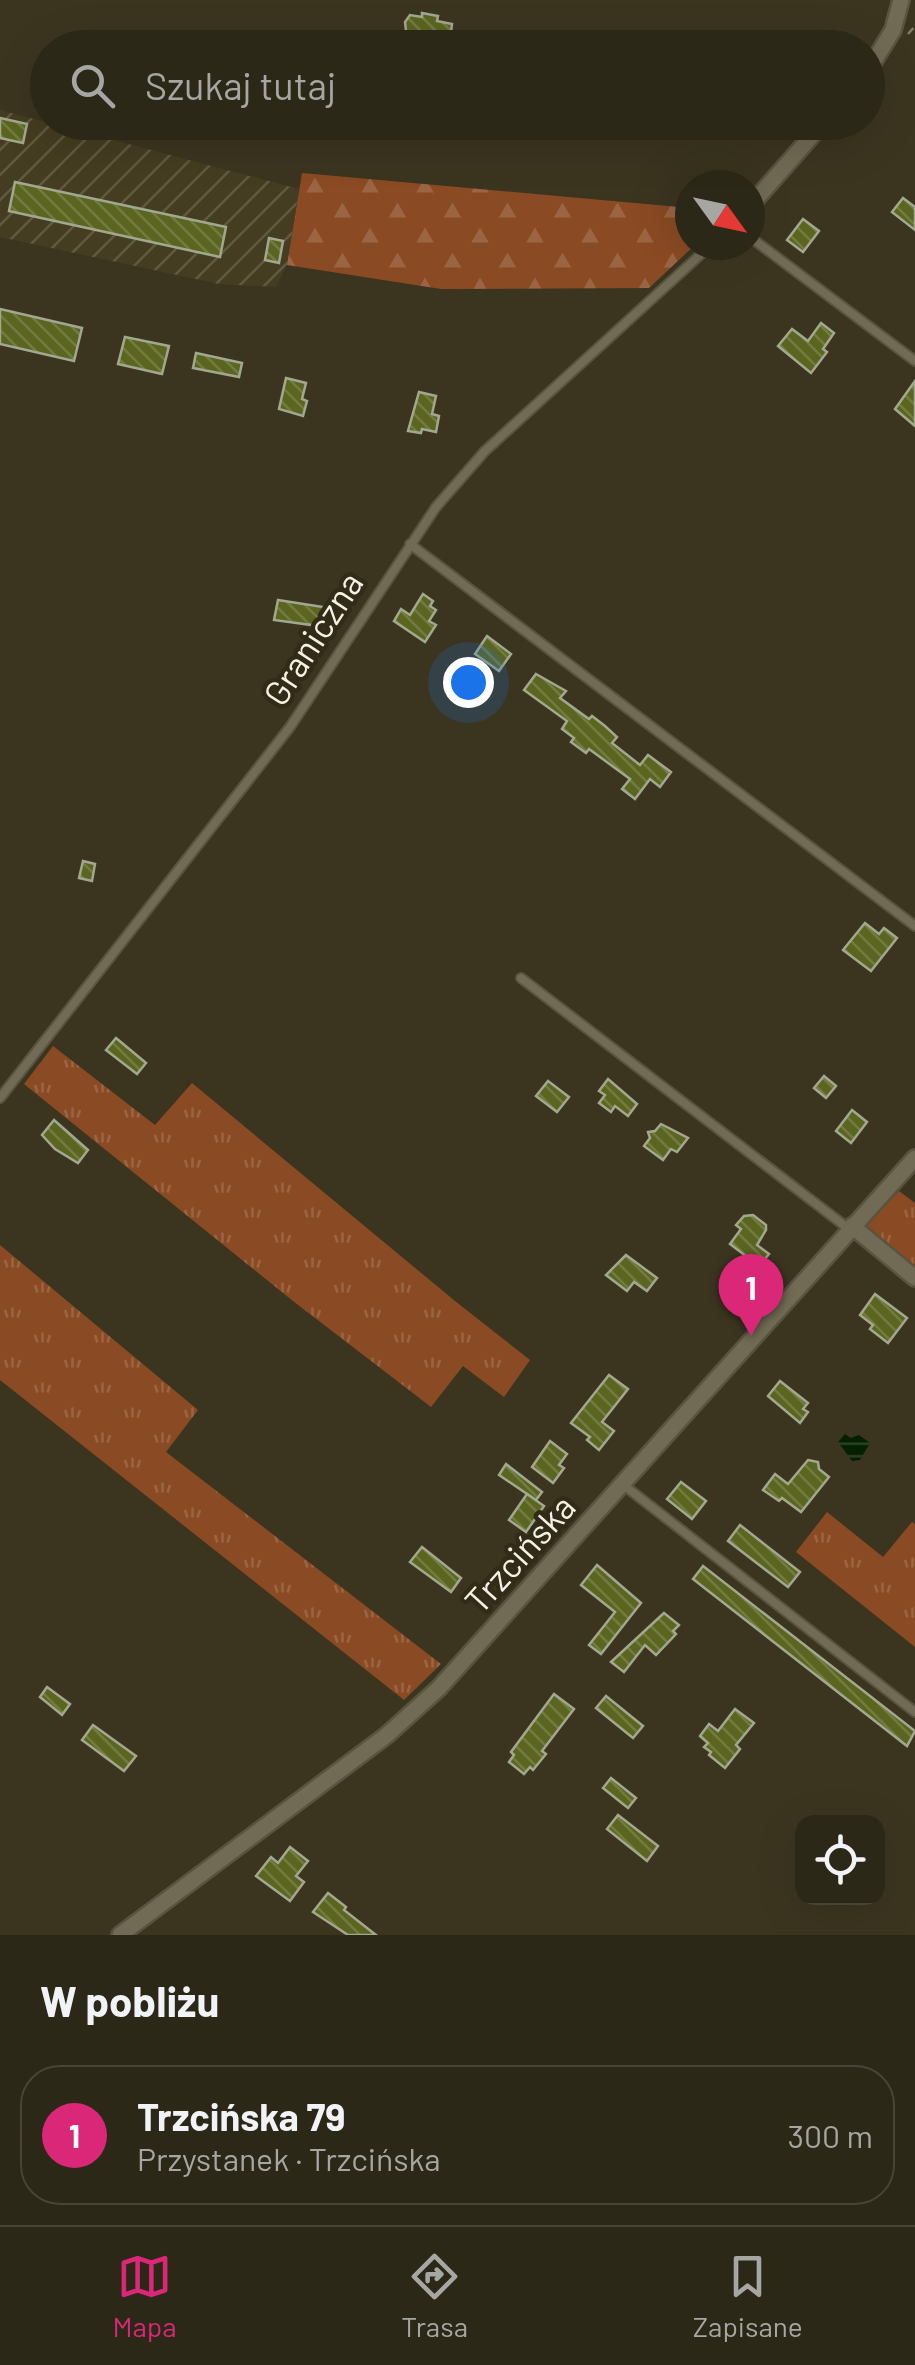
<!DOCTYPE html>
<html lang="pl">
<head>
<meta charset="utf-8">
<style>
	body { margin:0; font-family:Barlow,sans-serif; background:#383425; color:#f1f3f6 }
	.controls { position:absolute; right:30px; bottom:30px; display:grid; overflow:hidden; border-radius:20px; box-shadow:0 10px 40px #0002 }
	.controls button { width:90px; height:90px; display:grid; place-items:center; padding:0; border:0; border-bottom:2px solid #484437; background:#2c2818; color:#f1f3f6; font:50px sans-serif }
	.compass { position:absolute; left:675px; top:170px; width:90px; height:90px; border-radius:50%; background:#2c2818; box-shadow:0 10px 40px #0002; rotate:123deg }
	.you { position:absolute; left:468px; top:682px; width:35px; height:35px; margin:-25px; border:8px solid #fff; border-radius:50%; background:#1a73e8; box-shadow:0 0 0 15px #1a73e833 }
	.badge { display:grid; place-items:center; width:65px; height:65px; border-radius:50%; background:#db2777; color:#fff; font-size:32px; font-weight:700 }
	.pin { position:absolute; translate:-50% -82px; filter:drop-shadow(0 2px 5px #0008) }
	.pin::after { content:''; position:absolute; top:52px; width:35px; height:30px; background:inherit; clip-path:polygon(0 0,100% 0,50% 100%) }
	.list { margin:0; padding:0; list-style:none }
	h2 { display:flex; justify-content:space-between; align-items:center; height:130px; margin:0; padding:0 40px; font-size:42px }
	h2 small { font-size:32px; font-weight:400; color:#a6a6a2 }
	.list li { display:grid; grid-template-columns:65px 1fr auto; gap:30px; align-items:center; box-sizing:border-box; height:140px; margin:0 20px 20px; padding:0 20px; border:2px solid #484437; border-radius:40px }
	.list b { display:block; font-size:38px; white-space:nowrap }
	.list p { margin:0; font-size:32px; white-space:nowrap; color:#a6a6a2 }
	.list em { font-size:32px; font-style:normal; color:#a6a6a2 }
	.icon { flex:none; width:55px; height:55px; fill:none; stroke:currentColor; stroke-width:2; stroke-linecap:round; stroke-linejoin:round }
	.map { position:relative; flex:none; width:915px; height:1935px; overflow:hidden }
	.search { position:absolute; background:#2c2818; box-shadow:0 10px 40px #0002; left:30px; right:30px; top:30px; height:110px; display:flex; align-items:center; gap:25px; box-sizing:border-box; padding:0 35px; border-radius:55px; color:#a6a6a2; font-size:38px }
	.sheet { height:290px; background:#2c2818 }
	nav { display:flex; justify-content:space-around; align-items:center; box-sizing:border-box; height:140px; border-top:2px solid #484437; background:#2c2818; font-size:28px; color:#a6a6a2 }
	nav a { display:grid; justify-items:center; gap:5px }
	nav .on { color:#db2777 }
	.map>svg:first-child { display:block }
</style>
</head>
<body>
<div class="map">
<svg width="915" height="1935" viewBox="0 0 915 1935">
	<defs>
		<pattern id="industrial-furrows" width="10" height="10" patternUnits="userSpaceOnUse" patternTransform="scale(2.5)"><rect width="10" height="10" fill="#453d21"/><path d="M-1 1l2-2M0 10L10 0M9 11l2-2" fill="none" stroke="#605a41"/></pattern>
		<pattern id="grass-tufts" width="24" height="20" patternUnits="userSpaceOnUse" patternTransform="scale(2.5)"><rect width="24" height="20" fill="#8a4a23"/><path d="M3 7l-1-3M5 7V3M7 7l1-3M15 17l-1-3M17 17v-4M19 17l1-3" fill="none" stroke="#9b6543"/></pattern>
		<pattern id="forest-firs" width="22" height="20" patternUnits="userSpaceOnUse" patternTransform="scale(2.5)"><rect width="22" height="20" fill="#8a4a23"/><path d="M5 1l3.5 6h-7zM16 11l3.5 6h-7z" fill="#9b6543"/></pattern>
		<pattern id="water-rules" width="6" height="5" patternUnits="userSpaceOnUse" patternTransform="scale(2.5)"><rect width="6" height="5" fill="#042000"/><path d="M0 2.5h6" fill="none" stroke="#294125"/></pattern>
		<pattern id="building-back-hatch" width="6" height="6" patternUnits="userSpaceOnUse" patternTransform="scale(2.5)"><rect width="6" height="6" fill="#5b6520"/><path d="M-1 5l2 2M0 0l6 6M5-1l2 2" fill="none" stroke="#737c40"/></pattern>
	</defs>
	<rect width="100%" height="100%" fill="#3b3520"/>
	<path fill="url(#industrial-furrows)" d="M0,110l299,79 -12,76 -11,22 -57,-3 -219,-47z"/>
	<g fill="url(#grass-tufts)">
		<path d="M53,1046l102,79 37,-42 263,218 75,59 -26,37 -41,-31 -32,41 -138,-106 -269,-217z"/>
		<path d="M899,1191l16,12v65l-52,-40z"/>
		<path d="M0,1245l198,165 -32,42 275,212 -37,36 -404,-320z"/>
		<path d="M827,1512l56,45 29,-35 3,2v123l-119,-95z"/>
	</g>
	<path fill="url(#forest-firs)" d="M302,173l388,35v37h5l-46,43 -208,1 -154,-24z"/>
	<path fill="url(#water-rules)" d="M845,1434l6,4 8,-3 11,8 -10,17 -8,1 -14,-19z"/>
	<g fill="url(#building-back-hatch)" stroke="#a2a78f" stroke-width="2.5">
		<path d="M422,13l16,3 -1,5 15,3 -2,16 -15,-2 -1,5 -8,-1 -3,3 -16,-6 -2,-17 5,-7 12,2z"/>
		<path d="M0,118l27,6 -4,19 -23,-5z"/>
		<path d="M15,182l211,45 -6,30 -211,-46z"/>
		<path d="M903,198l12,9v23l-23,-18z"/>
		<path d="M803,219l16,12 -16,21 -16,-12z"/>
		<path d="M269,238l14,3 -4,22 -14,-3z"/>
		<path d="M0,309l82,19 -8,33 -74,-17z"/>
		<path d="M821,323l13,10 -11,16 4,3 -16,21 -33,-27 14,-17 16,12z"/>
		<path d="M125,337l44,9 -7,28 -44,-10z"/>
		<path d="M196,353l46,10 -3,14 -46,-9z"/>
		<path d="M286,378l20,5 -4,16 5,2 -4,15 -24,-7z"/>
		<path d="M915,381v45l-20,-17z"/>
		<path d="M419,392l17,4 -4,18 7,2 -3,16 -14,-3 -1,4 -13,-2z"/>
		<path d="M423,594l10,7 -3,5 6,4 -7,11 7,4 -11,17 -31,-21 7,-12 9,6z"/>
		<path d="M278,600l45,7 -4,19 -45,-6z"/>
		<path d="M487,636l24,18 -12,17 -24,-17z"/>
		<path d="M536,674l30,17 -6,7 29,21 3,-3 13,10 12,11 -5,6 28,22 8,-10 23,17 -11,15 -10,-8 -15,20 -13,-10 8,-10 -41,-30 -3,4 -15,-11 3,-4 -12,-9 5,-8 -43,-31z"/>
		<path d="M83,861l12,3 -3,17 -13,-3z"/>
		<path d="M865,923l14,11 5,-6 13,10 -26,33 -28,-21z"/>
		<path d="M116,1038l30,25 -9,11 -31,-24z"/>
		<path d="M824,1076l12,10 -10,12 -12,-10z"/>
		<path d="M608,1079l29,25 -9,12 -13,-10 -4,6 -12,-9 6,-8 -6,-4z"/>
		<path d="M548,1081l21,16 -12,15 -21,-16z"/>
		<path d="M852,1110l15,12 -16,21 -15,-12z"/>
		<path d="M54,1120l34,30 -10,13 -23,-14 -13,-14z"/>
		<path d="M661,1124l27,14 -11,14 -6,-3 -8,11 -19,-14 6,-8 -2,-6 7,-1z"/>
		<path d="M753,1215l13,10v5l-9,15 12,9 -10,12 -29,-22 11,-15 -5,-4 8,-9z"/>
		<path d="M626,1255l31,23 -10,13 -13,-9 -7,9 -21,-16z"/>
		<path d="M875,1294l32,24 -19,25 -18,-14 3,-4 -13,-10z"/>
		<path d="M609,1375l19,14 -26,33 12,9 -15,19 -12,-10 3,-3 -19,-14z"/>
		<path d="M780,1381l28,22 -5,6 5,3 -8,11 -32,-27z"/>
		<path d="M550,1441l17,13 -8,11 5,3 -11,15 -21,-16z"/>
		<path d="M808,1460l10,2 1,7 10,8 -28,35 -19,-14 -3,3 -16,-11 12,-16 13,10z"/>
		<path d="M506,1464l36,28 -6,8 -37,-25z"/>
		<path d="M681,1482l25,19 -14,18 -25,-20z"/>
		<path d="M527,1494l17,12 -18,26 -17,-12z"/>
		<path d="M740,1525l60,47 -12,15 -60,-46z"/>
		<path d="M422,1547l39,31 -10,14 -41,-30z"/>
		<path d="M597,1565l44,38 -40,51 -12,-9 26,-33 -34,-27z"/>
		<path d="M703,1566l212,165 -8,15 -214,-167z"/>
		<path d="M664,1613l15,12 -6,6 3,3 -20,21 -11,-10 -21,27 -13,-10z"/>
		<path d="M47,1687l23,17 -8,11 -22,-18z"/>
		<path d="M554,1694l20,15 -32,42 4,3 -13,16 -3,-3 -6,7 -15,-12 5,-7 -3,-3z"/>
		<path d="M606,1696l37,30 -10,12 -37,-30z"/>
		<path d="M735,1709l19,14 -18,22 4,4 -15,19 -16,-13 2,-3 -7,-5 4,-4 -8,-7 9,-12 9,7z"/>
		<path d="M93,1725l43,31 -12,15 -42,-31z"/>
		<path d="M611,1778l25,20 -8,10 -25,-20z"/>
		<path d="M618,1815l40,31 -11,15 -40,-32z"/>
		<path d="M290,1847l18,14 -12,15 8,6 -14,19 -34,-25 15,-19 7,6z"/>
		<path d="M328,1893l18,14 -2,3 32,25h-28l-35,-23z"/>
	</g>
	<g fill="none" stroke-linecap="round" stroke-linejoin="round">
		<defs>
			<g id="service">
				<path d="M750,237l165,124"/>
				<path d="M410,544l505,382"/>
				<path d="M521,978l328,251"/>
				<path d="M0,1098l290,-371 146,-220 49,-56 226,-206"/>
				<path d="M621,1483l294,229"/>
			</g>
			<g id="minor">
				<path d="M868,71l25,-41 8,-30"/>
				<path d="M750,206l74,-84"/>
				<path d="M852,1226l63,52"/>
				<path d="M120,1935l267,-200 52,-47 476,-530"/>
			</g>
		</defs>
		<use href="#service" stroke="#595441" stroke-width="12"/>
		<use href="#minor" stroke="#595441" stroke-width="20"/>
		<path stroke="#817b69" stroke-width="2.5" stroke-dasharray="8 5" stroke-linecap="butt" d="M908,34l7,-8"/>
		<use href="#service" stroke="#716a54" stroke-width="8"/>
		<use href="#minor" stroke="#716a54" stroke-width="15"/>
	</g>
	<g text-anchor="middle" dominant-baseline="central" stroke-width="9" stroke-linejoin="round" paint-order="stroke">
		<g font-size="35" fill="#f5f1e4" stroke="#312b17">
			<text transform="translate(312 638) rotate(-57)">Graniczna</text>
			<text transform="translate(519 1553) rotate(-48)">Trzcińska</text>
		</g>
	</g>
</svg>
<div class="controls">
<button><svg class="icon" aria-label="locate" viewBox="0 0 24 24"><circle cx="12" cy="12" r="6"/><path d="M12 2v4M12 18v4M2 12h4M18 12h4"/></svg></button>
</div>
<svg class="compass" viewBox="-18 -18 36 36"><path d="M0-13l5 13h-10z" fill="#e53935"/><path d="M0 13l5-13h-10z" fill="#a6a6a2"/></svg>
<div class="you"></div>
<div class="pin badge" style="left:751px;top:1336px">1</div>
<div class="search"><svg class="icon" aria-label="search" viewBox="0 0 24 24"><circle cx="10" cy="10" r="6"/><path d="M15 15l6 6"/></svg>Szukaj tutaj</div>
</div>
<section class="sheet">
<h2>W pobliżu<small></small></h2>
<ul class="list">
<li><span class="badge">1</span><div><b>Trzcińska 79</b><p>Przystanek · Trzcińska</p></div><em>300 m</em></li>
</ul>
</section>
<nav>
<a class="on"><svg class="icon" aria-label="map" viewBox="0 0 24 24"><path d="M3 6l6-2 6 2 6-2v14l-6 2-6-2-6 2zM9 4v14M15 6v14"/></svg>Mapa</a>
<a><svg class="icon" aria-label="directions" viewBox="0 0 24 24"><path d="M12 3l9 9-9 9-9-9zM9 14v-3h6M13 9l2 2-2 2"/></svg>Trasa</a>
<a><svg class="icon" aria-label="saved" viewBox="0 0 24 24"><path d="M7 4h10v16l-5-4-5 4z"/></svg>Zapisane</a>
</nav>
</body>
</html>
